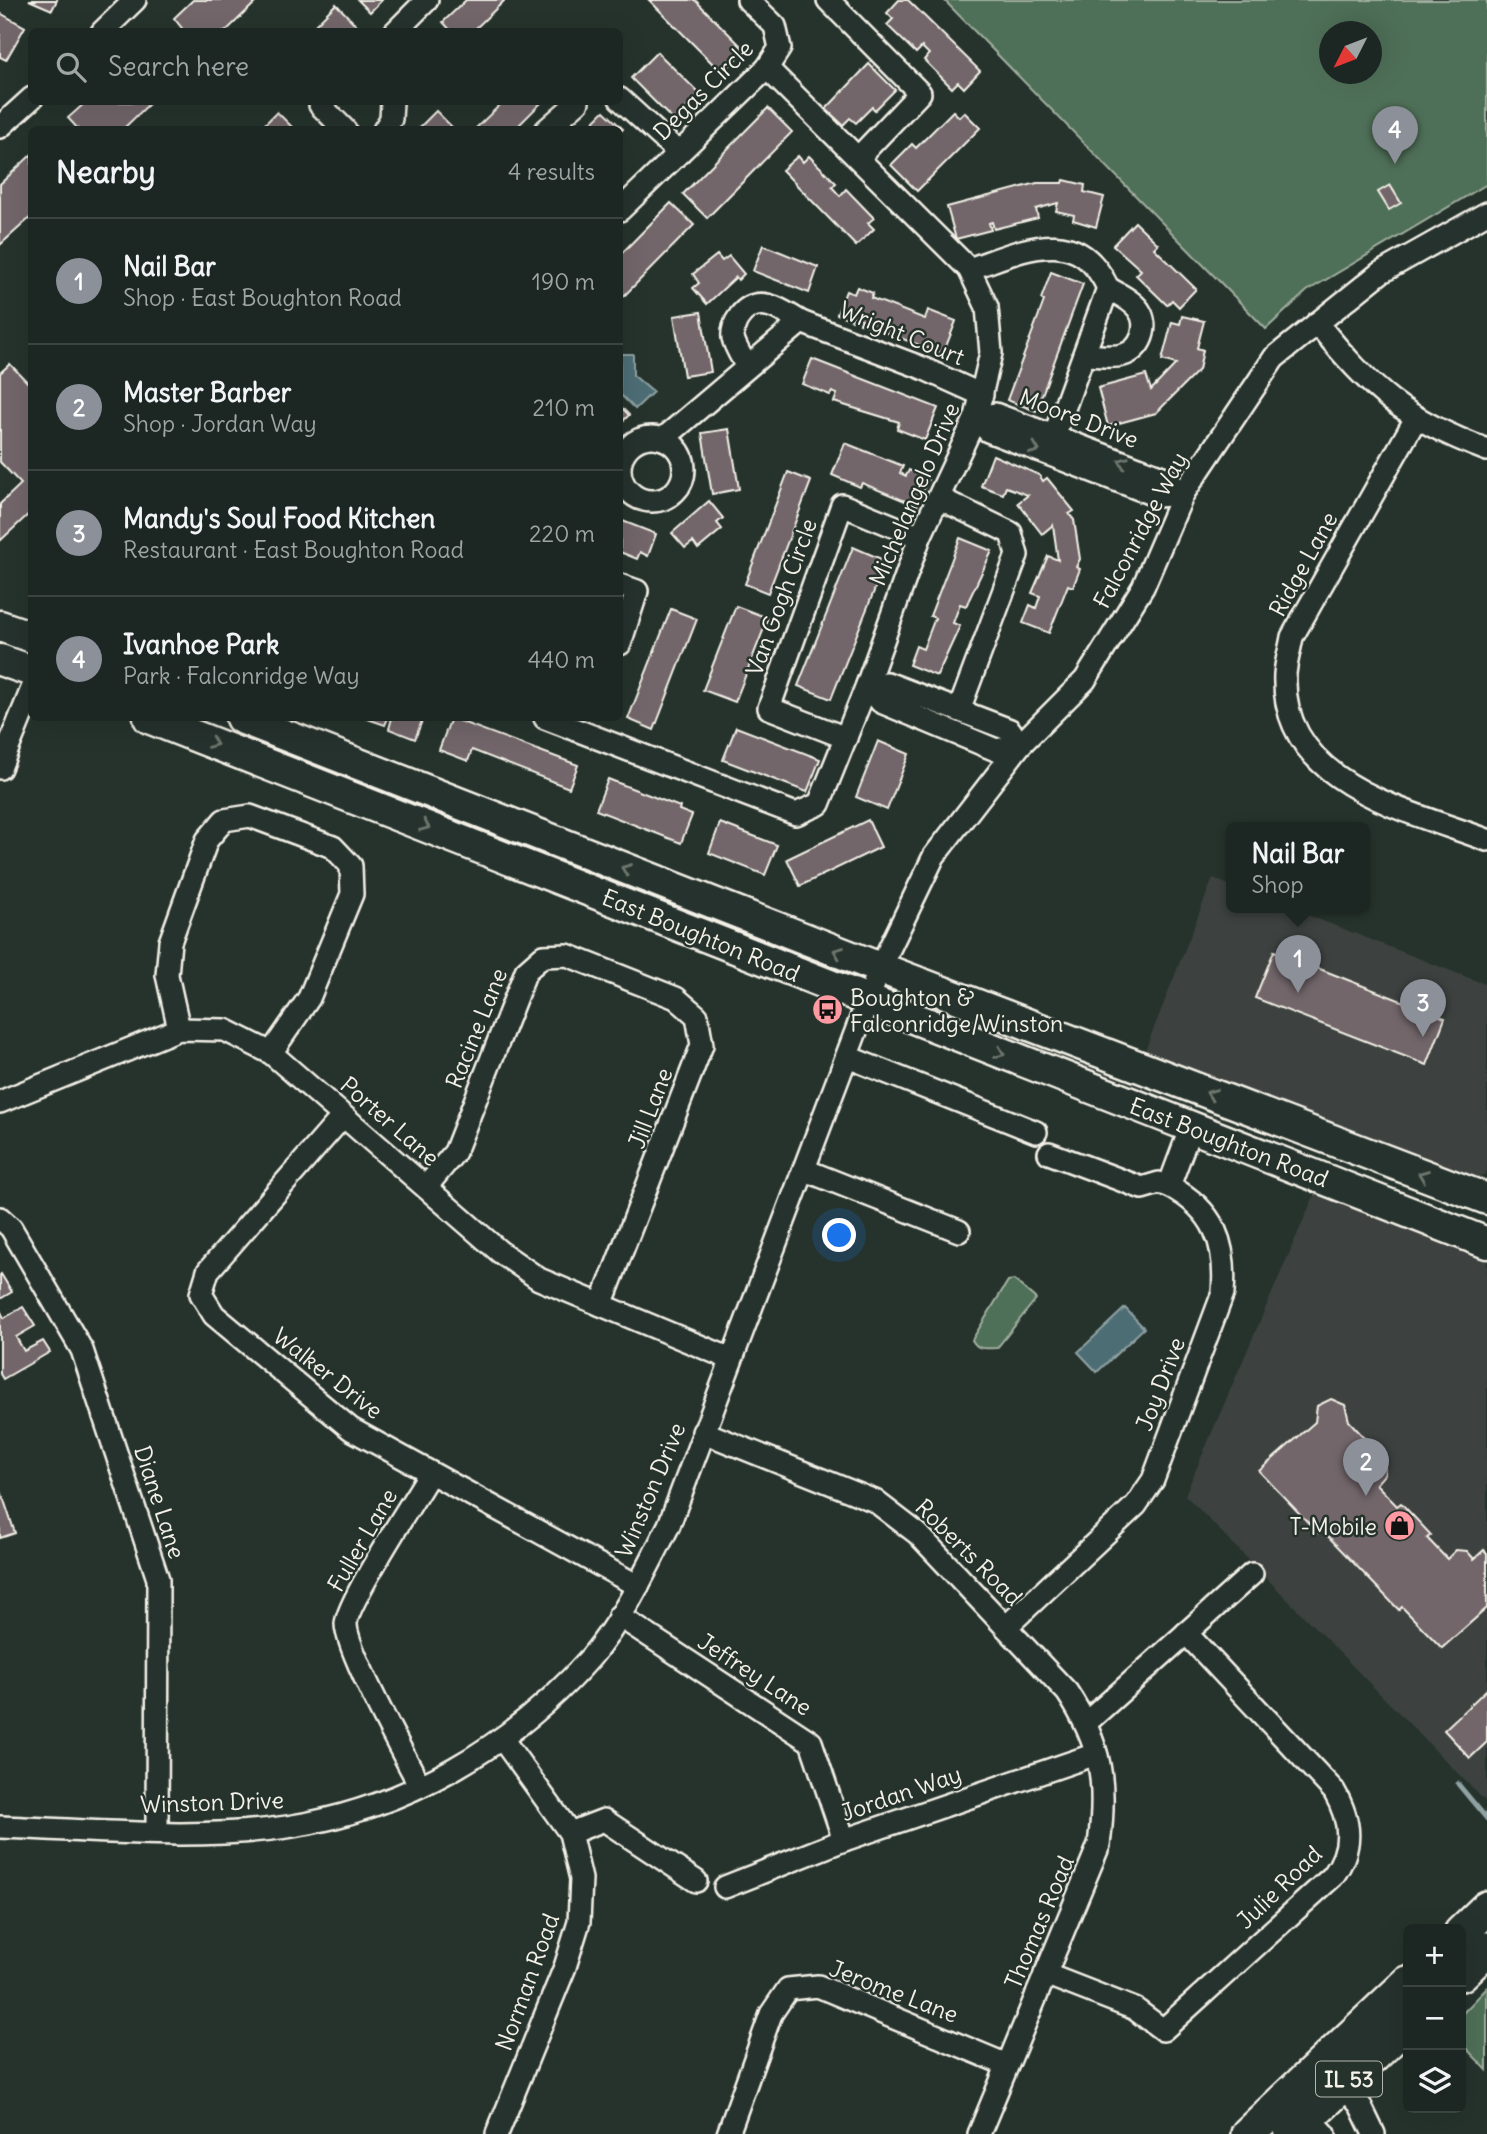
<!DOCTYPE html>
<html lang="en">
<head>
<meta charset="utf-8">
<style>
	body { margin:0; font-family:Delius,sans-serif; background:#29322f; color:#f1f3f6 }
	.controls { position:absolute; right:21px; bottom:21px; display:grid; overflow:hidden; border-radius:10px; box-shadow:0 7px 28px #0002 }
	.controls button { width:63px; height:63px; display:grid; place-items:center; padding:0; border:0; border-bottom:2px solid #3a4340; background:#1c2622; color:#f1f3f6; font:35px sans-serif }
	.compass { position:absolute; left:1319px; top:21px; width:63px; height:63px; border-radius:50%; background:#1c2622; box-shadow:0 7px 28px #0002; rotate:228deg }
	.you { position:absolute; left:840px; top:1236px; width:24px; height:24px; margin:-18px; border:5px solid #fff; border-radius:50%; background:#1a73e8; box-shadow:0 0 0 10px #1a73e833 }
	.badge { display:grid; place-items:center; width:46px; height:46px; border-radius:50%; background:#8c9099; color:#fff; font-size:23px; font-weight:700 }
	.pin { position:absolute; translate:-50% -58px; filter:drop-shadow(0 2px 4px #0008) }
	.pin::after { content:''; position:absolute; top:37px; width:24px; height:21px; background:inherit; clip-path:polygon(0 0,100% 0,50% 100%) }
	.popup { position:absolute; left:1226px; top:822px; width:144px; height:91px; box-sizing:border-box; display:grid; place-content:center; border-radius:10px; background:#1c2622; filter:drop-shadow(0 2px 5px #0005); font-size:23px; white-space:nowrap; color:#a0a5a5 }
	.popup b { font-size:26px; color:#f1f3f6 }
	.popup::after { content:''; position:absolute; left:50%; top:100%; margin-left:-14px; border:14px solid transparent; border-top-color:#1c2622 }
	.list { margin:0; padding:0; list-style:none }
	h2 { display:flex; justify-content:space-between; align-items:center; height:91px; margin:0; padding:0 28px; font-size:30px }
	h2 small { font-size:23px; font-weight:400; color:#a0a5a5 }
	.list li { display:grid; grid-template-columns:46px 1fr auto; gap:21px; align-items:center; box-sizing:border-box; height:126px; padding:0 28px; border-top:2px solid #3a4340 }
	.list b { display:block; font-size:26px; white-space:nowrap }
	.list p { margin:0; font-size:23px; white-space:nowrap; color:#a0a5a5 }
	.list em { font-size:23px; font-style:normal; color:#a0a5a5 }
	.icon { flex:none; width:38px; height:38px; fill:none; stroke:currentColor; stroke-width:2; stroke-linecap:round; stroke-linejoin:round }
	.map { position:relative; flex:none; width:1487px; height:2134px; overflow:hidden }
	.search { position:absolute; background:#1c2622; box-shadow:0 7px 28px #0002; left:28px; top:28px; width:595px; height:77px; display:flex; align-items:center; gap:18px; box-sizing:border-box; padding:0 24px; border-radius:10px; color:#a0a5a5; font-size:26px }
	.panel { position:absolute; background:#1c2622; box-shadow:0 7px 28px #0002; left:28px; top:126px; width:595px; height:595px; border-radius:10px }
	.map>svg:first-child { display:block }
</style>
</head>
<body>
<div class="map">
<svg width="1487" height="2134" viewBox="0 0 1487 2134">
	<rect width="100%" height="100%" fill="#26332d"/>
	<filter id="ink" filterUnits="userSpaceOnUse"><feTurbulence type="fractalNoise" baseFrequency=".0143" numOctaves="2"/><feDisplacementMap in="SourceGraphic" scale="14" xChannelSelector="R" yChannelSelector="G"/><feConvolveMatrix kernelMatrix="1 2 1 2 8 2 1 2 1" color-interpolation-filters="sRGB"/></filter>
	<g filter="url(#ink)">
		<g fill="#3d423f">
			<path d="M1213,878l18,8 1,21h55l200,78v186l-3,4 -18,7 -323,-126z"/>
			<path d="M1316,1191l171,71v541l-302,-308z"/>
		</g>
		<g fill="#4f6f59" stroke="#a2b0a0" stroke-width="2" fill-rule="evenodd">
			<path d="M944,0h543v184l-180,107 -41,38zM1330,32h42v42h-42z"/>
			<path d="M1014,1280l22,19 -39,49c-11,0 -19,3 -25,-8l36,-59z"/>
			<path d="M1487,1988v82l-26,-27v-28z"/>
		</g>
		<g fill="#4e6d75" stroke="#90a2a3" stroke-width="2">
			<path d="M620,354h13v21l20,17 -18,17 -15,-15z"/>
			<path d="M1125,1308l19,20 -47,44 -19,-20z"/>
		</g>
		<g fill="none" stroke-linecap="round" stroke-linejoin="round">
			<path stroke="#90a2a3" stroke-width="5" d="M1458,1784l29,35"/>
		</g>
		<g fill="#72666a" stroke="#f4f1e8" stroke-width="2">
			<path d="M29,0h28l-5,10z"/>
			<path d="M193,0h65l-33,32h-40l-11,-14z"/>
			<path d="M358,0h24l-12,12z"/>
			<path d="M466,0h39l-33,32h-20l-9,-10z"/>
			<path d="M649,0h46l50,50 -23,23z"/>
			<path d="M899,0h9l72,71 -16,17 -6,-6 -6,6 -28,-28 5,-6 -7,-7 -6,6 -29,-28 6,-6 -6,-6z"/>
			<path d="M336,4l21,22 -6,6h-43z"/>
			<path d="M0,13l25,14 -19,33 -6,-3z"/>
			<path d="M657,52l43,42 -26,27 -43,-43z"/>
			<path d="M869,64l26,26 -20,20 -3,-3 -16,16 -6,-5 -7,7 -17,-16z"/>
			<path d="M86,102h65l-29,28h-43l-11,-12z"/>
			<path d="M503,102h39l-28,28h-40z"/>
			<path d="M768,108l24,24 -85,86 -24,-24z"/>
			<path d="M436,111l18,18 -37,1z"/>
			<path d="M604,111l19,18 -3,3v-2h-35z"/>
			<path d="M953,111l6,6 5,-5 16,16 -63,63 -26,-26 21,-21 4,4z"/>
			<path d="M277,112l18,18h-36z"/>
			<path d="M32,154v62l-32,29v-61z"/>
			<path d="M798,156l5,6 6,-6 27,27 -4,4 8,9 6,-7 28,29 -6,5 6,6 -18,17 -74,-76z"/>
			<path d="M1064,180l21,5 -1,7 20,5 -8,30 -23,-7 1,-5 -18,-4 2,-8 -22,6 2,9 -44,11 -2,-7 -3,1 2,7 -35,9 -9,-32 90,-24h26z"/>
			<path d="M1390,185l11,18 -12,7 -11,-18z"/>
			<path d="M671,203l23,22 -74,75v-45z"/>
			<path d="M1135,222l23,22 -4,4 42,41 -17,18 -7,-7 -5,5 -31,-30 5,-5 -28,-25z"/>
			<path d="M763,245l55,22 -9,26 -56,-22z"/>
			<path d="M717,255l5,6 7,-5 15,18 -6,6 -2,-3 -29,27 -14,-16 6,-5 -6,-9z"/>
			<path d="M1051,272l32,12 -47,127 -29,-11 37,-99 -3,-2z"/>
			<path d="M857,287l16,6 -2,5 54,21 3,-9 28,11 -13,33 -83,-31 2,-4 -9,-3 -1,4 -15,-6 9,-23 8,3z"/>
			<path d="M701,312l10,60 -27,4 -10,-60z"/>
			<path d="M1182,316l22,5 -7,27 6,2 -4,20 -43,43 -48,13 -10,-38 48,-13 5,15 25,-26 -14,-4 10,-38 8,2z"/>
			<path d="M812,359l126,49 -13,32 -28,-11 2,-7 -65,-20 3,-8 -5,-2 -2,3 -28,-11z"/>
			<path d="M10,364l22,23v124l-32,30v-37l21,-20 -21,-22v-89z"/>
			<path d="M620,406l9,9 -9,9z"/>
			<path d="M729,429l10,60 -27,5 -10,-61z"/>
			<path d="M845,443l58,23 -3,7 6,3 3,-6 19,9 -11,27 -55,-23 -2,4 -28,-12z"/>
			<path d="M993,455l46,20 4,6 4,-3 27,33 -5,3 5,6 6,39 -4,8 4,2 -7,18 -5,-2 -19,48 -26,-10 7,-18 6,3 4,-12 -8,-3 16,-37 10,4 -5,-35 -11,9 -24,-31 10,-8 -22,-8 -3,7 -22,-8z"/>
			<path d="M788,472l23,9 -43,112 -23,-9z"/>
			<path d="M709,501l14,17 -6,5 5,6 -24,20 -5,-7 -8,6 -13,-15z"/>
			<path d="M620,520l36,14 -8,22 -8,-4 -3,7 -17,-7z"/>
			<path d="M960,538l32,13 -26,55 -6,-2 -7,19 7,3 -23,50 -28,-11 7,-19 7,3 12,-31 -5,-2z"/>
			<path d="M853,547l33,14 -55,138 -33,-13z"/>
			<path d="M736,606l32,12 -33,84 -32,-12z"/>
			<path d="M671,609l26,10 -43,111 -26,-11z"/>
			<path d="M365,718h23l-3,7z"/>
			<path d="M392,718h31l-8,21 -26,-10z"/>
			<path d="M451,718l127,47 -9,23 -97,-38 -4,11 -29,-11z"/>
			<path d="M736,727l84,32 -13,33 -84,-32z"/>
			<path d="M878,741l31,13 -22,56 -31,-13z"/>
			<path d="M608,779l72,28 -1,3 13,5 -11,28 -85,-33z"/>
			<path d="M868,820l13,27 -81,39 -13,-27z"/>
			<path d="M720,823l57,22 -12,30 -56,-22z"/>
			<path d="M1274,951l171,67 -18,47 -172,-67z"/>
			<path d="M1,1274l11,18 -12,7v-24z"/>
			<path d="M23,1307l12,19 -19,11 8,14 19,-10 7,11 -47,27 -3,-5v-64l4,8z"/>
			<path d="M1331,1399l14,6 4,16 35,38 1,15 -9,10 21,22 4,-3 30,32 -4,3 20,21 9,-9 11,1 7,8 10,-9 3,3v55l-45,40 -40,-41 -3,3 -77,-80 -4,3 -59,-62 56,-49 2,-16z"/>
			<path d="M0,1488l15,45 -15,5z"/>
			<path d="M1487,1689v53l-17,16 -26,-28z"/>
		</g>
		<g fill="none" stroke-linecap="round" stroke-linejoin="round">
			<defs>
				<g id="minor">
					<path d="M828,0l92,93 -62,65"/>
					<path d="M102,32l33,-32"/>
					<path d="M395,32l32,-32"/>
					<path d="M620,99l59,54"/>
					<path d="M324,102l-4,3 25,25"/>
					<path d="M0,127l32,-29"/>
					<path d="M384,130l7,-11 1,-17"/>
					<path d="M546,130l32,-28"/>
					<path d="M620,210l147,-142 13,-20 -5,-22 -27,-26"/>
					<path d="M969,269c53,-18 108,-48 139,19l-54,148"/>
					<path d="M1317,323c56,69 87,96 170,127"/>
					<path d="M1084,355c12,0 27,3 39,0 18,-5 27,-28 16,-45 -7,-10 -21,-16 -31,-22"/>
					<path d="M747,367c-4,-8 -12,-20 -14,-29 -1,-7 2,-16 6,-21 18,-25 43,-7 62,5"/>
					<path d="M976,417l12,14 169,65 26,-2"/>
					<path d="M976,417l19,-3 170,64 18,16"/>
					<path d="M1415,420l-123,217c-2,12 -6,25 -7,37 -5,110 122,136 202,166"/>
					<circle cx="652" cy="469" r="32"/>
					<path d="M663,439l138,-117 119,45 62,28"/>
					<path d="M941,499l70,34 6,22 -58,155"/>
					<path d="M620,585l17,6 -17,53"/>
					<path d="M887,683l123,47 10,15 -24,5 -115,-48 -14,-17z"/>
					<path d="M545,718l251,96 23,-10 48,-119 53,-148 56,-120 15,-64 -4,-46 -18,-38 -202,-201"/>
					<path d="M846,738l-77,-30 73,-203 78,32"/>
					<path d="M0,768l32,-79"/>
					<path d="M179,1029l-12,-54 3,-33 37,-102 17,-20 26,-4 83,31 18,19 1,28 -43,104 -38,55"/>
					<path d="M848,1057l188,75"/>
					<path d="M0,1102l179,-73 46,1 46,23 229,199 39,27 192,80"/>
					<path d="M343,1116l-135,155 -7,23 13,21 137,114 287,157"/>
					<path d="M1049,1153l93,35 17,-5 10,3"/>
					<path d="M805,1170l154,61"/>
					<path d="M426,1187l29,-35 71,-181 17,-15 24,-1 109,43 21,18 5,29 -101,260"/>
					<path d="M0,1218l11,10 71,122 76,229 -1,252"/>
					<path d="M703,1432l172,69 43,33 149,158c35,53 40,91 32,153l-120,289"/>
					<path d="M619,1616l192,126 33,98"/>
					<path d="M1006,1627l130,-122 17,-25 70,-187c4,-49 -8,-83 -54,-107l22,-59"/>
					<path d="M1087,1722l165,-148"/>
					<path d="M420,1786c-15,-29 -74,-136 -74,-162 1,-22 69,-125 84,-151"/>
					<path d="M0,1827c94,3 193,14 287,0 118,-18 226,-81 304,-170 33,-39 55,-87 78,-132l211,-557 54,-112 86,-111 65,-65 58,-93 40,-93 91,-136 106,-85 107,-60"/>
					<path d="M570,1833l34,-13 92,61"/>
					<path d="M725,1887l119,-47 252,-86"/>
					<path d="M1045,1974l90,35 28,21 170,-154c21,-29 18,-55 1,-85l-148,-158"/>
					<path d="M1334,2076l26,29 14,29"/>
					<path d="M1302,2110l23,24"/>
					<path d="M497,2134l68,-167 14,-45 2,-43 -11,-46 -67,-93"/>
					<path d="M728,2134l43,-120 17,-25 30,-3 189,79"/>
				</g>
				<g id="secondary">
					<path d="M0,626l32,11"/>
					<path d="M0,660l32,11"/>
					<path d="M149,718l1338,525"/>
					<path d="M241,718l639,250 607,231"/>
				</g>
				<g id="primary">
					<path d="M1461,1933l26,-25"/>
					<path d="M1461,1974l26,-25"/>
					<path d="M1248,2134l160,-151"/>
					<path d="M1291,2134l117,-111"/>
				</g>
			</defs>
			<use href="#minor" stroke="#f4f1e8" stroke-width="26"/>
			<use href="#secondary" stroke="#f4f1e8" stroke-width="35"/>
			<use href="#primary" stroke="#f4f1e8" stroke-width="38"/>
			<use href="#minor" stroke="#26332d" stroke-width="21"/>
			<use href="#secondary" stroke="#26332d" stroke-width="30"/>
			<use href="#primary" stroke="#26332d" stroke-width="33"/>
		</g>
		<defs><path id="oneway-chevron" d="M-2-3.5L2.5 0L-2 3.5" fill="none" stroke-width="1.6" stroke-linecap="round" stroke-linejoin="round" transform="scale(1.75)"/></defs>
		<g stroke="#6e766e">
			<use href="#oneway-chevron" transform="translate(1035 449) rotate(21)"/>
			<use href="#oneway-chevron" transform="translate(1123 462) rotate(-159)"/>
			<use href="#oneway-chevron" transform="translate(213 743) rotate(22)"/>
			<use href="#oneway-chevron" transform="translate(425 826) rotate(22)"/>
			<use href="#oneway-chevron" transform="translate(626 869) rotate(-159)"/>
			<use href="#oneway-chevron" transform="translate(838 952) rotate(-159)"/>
			<use href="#oneway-chevron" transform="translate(1000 1053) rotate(21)"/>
			<use href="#oneway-chevron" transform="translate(1211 1094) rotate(-159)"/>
			<use href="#oneway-chevron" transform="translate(1423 1175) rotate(-159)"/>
		</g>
	</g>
	<defs>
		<symbol id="bus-disc" viewBox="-11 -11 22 22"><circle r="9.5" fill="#ff9aa2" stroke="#26332d"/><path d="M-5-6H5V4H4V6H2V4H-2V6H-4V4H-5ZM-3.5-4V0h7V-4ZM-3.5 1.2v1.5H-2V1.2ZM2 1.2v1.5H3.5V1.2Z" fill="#111"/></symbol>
		<symbol id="shop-disc" viewBox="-11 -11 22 22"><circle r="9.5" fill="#ff9aa2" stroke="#26332d"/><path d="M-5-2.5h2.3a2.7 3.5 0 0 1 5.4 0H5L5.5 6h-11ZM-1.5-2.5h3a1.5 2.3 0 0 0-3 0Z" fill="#111"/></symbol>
	</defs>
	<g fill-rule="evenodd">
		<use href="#bus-disc" x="810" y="992" width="35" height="35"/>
		<use href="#shop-disc" x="1382" y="1508" width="35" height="35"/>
	</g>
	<g text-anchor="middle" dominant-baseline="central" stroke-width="5" stroke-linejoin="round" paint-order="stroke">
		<rect fill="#26332d" stroke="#b6b8b0" stroke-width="2" x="1316" y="2061.5" width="66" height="35" rx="5"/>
		<g font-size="21" font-weight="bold" fill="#f4f1e8">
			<text x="1349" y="2079">IL 53</text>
		</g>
		<g font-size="23" fill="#f4f1e8" stroke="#26332d">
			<text transform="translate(703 90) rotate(-45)">Degas Circle</text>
			<text transform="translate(902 333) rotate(22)">Wright Court</text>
			<text transform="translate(1079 418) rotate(21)">Moore Drive</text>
			<text transform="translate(914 494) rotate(-67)">Michelangelo Drive</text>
			<text transform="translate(1140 530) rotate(-62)">Falconridge Way</text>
			<text transform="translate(1303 564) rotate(-61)">Ridge Lane</text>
			<text transform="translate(781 597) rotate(-70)">Van Gogh Circle</text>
			<text transform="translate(701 935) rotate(22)">East Boughton Road</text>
			<text transform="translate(476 1028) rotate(-68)">Racine Lane</text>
			<text transform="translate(650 1108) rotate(-69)">Jill Lane</text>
			<text transform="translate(390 1121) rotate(41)">Porter Lane</text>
			<text transform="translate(1229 1142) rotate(21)">East Boughton Road</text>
			<text transform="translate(328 1373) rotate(38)">Walker Drive</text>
			<text transform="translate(1160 1384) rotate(-69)">Joy Drive</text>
			<text transform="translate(650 1490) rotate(-67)">Winston Drive</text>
			<text transform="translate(160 1502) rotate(72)">Diane Lane</text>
			<text transform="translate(362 1540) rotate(-60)">Fuller Lane</text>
			<text transform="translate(969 1552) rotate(45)">Roberts Road</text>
			<text transform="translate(755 1674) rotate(33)">Jeffrey Lane</text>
			<text transform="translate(901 1793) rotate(-19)">Jordan Way</text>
			<text transform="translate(212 1802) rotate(-2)">Winston Drive</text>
			<text transform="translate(1279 1887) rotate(-44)">Julie Road</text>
			<text transform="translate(1039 1922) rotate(-67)">Thomas Road</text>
			<text transform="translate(527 1982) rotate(-70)">Norman Road</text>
			<text transform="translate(894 1991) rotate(21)">Jerome Lane</text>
		</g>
		<g font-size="23" fill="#f4f1e8" stroke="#26332d" text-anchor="start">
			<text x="850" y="997">Boughton &amp;<tspan x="850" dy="26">Falconridge/Winston</tspan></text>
			<text x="1377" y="1526" text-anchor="end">T-Mobile</text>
		</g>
	</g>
</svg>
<div class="controls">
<button>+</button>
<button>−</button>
<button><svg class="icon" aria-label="layers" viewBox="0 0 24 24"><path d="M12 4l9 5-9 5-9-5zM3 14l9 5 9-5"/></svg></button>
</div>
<svg class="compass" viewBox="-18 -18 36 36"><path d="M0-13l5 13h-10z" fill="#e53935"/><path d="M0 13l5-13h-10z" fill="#a0a5a5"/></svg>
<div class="you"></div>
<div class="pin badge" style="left:1298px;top:993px">1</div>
<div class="popup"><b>Nail Bar</b>Shop</div>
<div class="pin badge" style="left:1366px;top:1496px">2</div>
<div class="pin badge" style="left:1423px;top:1037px">3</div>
<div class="pin badge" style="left:1395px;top:164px">4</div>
<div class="search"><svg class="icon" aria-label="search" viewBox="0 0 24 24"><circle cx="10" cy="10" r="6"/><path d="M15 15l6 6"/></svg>Search here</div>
<section class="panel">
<h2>Nearby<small>4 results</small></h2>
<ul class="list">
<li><span class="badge">1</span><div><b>Nail Bar</b><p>Shop · East Boughton Road</p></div><em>190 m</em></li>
<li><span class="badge">2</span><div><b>Master Barber</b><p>Shop · Jordan Way</p></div><em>210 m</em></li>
<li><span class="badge">3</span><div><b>Mandy's Soul Food Kitchen</b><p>Restaurant · East Boughton Road</p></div><em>220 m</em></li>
<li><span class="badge">4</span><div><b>Ivanhoe Park</b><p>Park · Falconridge Way</p></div><em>440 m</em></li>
</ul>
</section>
</div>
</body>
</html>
